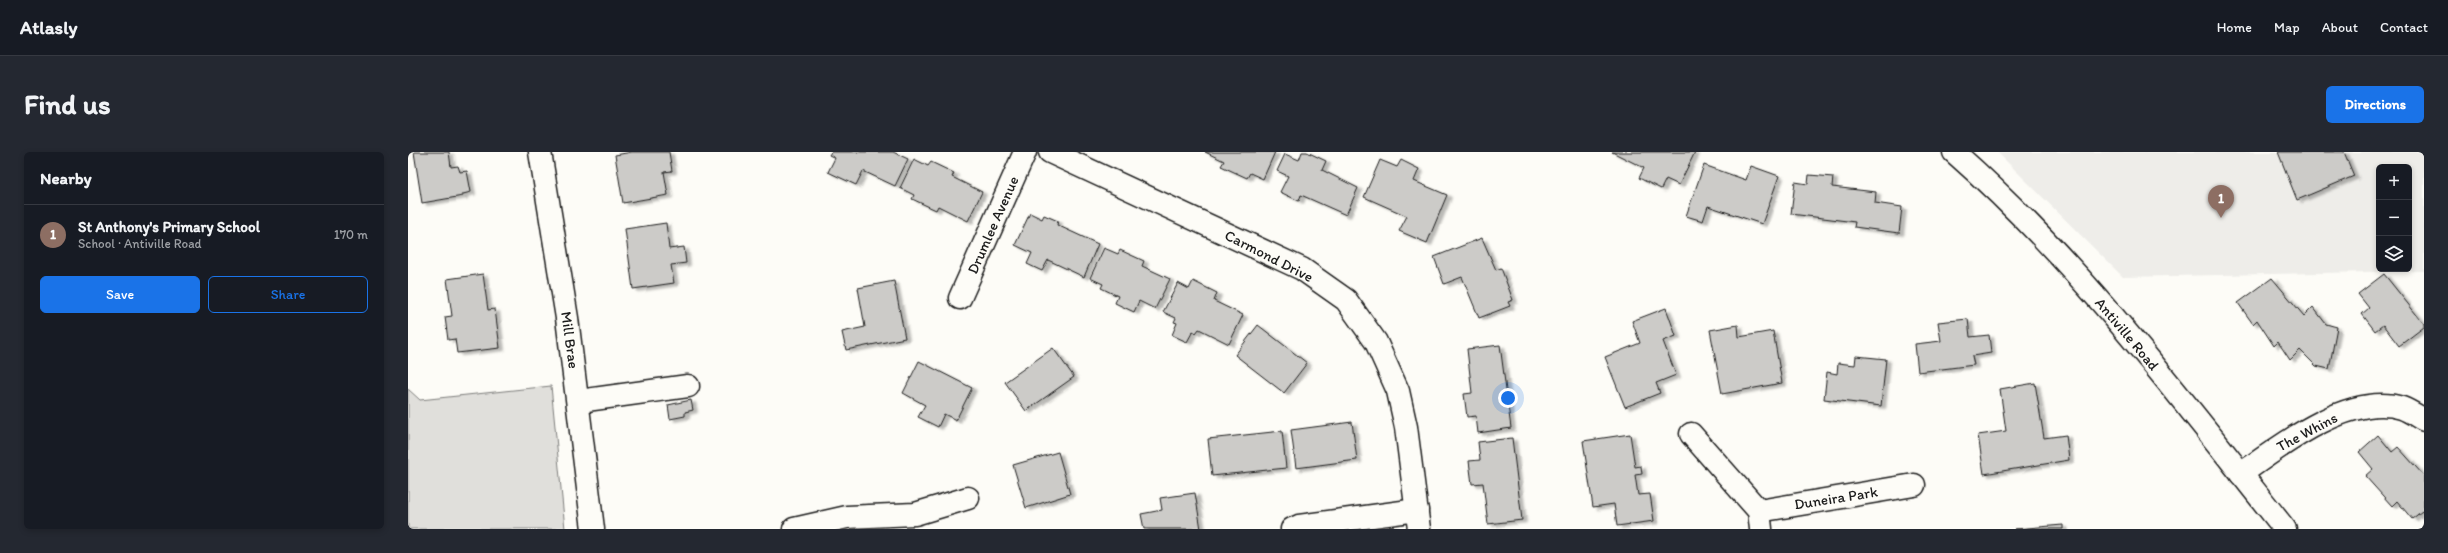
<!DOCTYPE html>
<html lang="en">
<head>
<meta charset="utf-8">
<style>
	body { margin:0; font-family:Itim,sans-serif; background:#242831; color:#f1f3f6 }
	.controls { position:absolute; right:12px; top:12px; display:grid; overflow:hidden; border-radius:6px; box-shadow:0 2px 6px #0003 }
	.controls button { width:36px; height:36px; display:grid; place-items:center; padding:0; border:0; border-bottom:1px solid #363941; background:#171b24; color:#f1f3f6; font:20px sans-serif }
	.you { position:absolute; left:1100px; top:246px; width:14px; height:14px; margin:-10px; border:3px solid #fff; border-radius:50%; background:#1a73e8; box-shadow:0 0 0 6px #1a73e833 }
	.badge { display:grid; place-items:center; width:26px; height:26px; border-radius:50%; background:#1a73e8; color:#fff; font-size:13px; font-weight:700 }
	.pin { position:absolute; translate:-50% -33px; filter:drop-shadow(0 1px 2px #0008) }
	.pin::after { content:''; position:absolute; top:21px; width:14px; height:12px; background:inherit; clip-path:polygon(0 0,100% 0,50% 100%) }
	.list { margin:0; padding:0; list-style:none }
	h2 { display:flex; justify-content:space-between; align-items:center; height:52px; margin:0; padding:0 16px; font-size:17px }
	h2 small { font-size:13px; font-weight:400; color:#9ea1a6 }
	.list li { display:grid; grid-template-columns:26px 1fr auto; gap:12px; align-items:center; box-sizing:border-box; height:60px; padding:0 16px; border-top:1px solid #363941 }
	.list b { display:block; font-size:15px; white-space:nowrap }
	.list p { margin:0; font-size:13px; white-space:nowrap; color:#9ea1a6 }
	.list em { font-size:13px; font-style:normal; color:#9ea1a6 }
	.actions { display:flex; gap:8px; padding:12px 16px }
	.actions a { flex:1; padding:9px 0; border:1px solid #1a73e8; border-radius:6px; text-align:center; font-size:14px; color:#1a73e8 }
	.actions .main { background:#1a73e8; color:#fff }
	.icon { flex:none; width:22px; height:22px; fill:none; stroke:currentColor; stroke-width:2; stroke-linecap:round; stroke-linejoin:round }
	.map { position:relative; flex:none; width:2016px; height:377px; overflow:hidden; border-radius:6px }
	header { display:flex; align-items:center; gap:24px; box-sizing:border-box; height:56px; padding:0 20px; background:#171b24; border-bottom:1px solid #363941 }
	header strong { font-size:19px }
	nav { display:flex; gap:22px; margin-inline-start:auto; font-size:14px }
	.intro { display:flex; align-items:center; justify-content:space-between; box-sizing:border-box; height:96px; padding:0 24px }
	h1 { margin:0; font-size:28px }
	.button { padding:10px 18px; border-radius:6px; background:#1a73e8; color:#fff; font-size:14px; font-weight:700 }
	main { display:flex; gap:24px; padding:0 24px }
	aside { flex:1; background:#171b24; border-radius:6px; box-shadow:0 2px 6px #0003 }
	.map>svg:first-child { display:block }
</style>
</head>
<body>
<header>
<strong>Atlasly</strong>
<nav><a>Home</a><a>Map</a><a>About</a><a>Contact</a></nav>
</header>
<div class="intro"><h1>Find us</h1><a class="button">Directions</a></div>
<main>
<aside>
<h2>Nearby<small></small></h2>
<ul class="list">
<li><span class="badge" style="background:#8d6e63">1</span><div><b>St Anthony's Primary School</b><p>School · Antiville Road</p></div><em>170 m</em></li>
</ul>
<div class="actions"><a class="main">Save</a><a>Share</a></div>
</aside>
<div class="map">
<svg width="2016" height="377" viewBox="0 0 2016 377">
	<defs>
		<filter id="shadow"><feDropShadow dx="4.5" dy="2.5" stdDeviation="1" flood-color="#0004"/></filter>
	</defs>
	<rect width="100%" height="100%" fill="#fdfcf7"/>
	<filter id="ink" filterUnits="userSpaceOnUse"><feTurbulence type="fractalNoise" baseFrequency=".025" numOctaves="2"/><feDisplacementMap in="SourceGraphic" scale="8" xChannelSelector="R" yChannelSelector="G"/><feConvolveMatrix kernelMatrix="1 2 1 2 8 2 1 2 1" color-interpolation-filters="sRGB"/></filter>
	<g filter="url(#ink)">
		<path fill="#eeede9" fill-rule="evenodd" d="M1589,0h427v119l-301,6zM1971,15h30v102h-30z"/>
		<path fill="#e0dfdb" stroke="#7e7e7c" d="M143,234l14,143h-157v-140l12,11z"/>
		<g fill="#cccbc8" stroke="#1c1c1c" filter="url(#shadow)">
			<path d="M6,0h35l2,15 7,-1 2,6 7,-1 4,21 -8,2v2l-41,7z"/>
			<path d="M224,0h37l3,19 -8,1 4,23 -45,8 -8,-48z"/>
			<path d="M423,0h62l15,7 -13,27 -32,-15 -7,14 -28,-13 7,-14 -6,-3z"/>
			<path d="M797,0h70l-12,27 -13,-6 -3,5 -26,-12 3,-5z"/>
			<path d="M894,0h5l19,9 -4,9 36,18 -12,27 -45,-20 -2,6 -19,-9 8,-16 -11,-5 8,-17 14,6z"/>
			<path d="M1204,0h83l-16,33 -13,-6 -5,10 -22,-11 5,-10z"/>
			<path d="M1870,0h66l10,24 -57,24z"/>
			<path d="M506,7l14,7 3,-4 23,11 -2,4 30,15 -14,29 -30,-15 -2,4 -24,-11 2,-4 -14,-7z"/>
			<path d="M972,8l17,7 4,-7 18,9 -5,12 33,14 -20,48 -28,-12 8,-15 -43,-19z"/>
			<path d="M1296,13l42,15 5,-14 28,10 -17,48 -54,-18 -5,15 -17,-5z"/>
			<path d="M1401,23l24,2 -1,10 44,5 -1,11 27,4 -3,26 -45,-6 1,-5 -64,-8 4,-32 13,2z"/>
			<path d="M622,61l12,6 2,-4 14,6 -1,4 41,19 -14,33 -36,-17 -6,11 -15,-7 5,-11 -17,-8z"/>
			<path d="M258,71l3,26 15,-2 2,16 -15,2 3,18 -41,6 -8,-60z"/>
			<path d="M1074,86l14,32 5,-2 12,32 -5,2 2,4 -31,12 -17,-41 -18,7 -10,-27z"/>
			<path d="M696,96l14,6 2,-4 24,11 -2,5 28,13 -15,30 -16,-8 -5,11 -19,-9 3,-7 -17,-8 2,-4 -13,-6z"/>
			<path d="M75,122l5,36 7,-1 5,39 -43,5 -2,-14 -7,1 -3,-23 7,-1 -5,-37z"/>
			<path d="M1976,122l40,50v3l-25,19 -16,-21 -8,6 -13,-17 7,-6 -11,-14z"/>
			<path d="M1864,126l32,38 9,-9 13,17 11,3 -8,42 -13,-3 -16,-16 -10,10 -12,-18 -4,4 -17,-26 -4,4 -15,-21z"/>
			<path d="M486,129l11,57 -59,12 -4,-18 23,-5 -7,-39z"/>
			<path d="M785,129l24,12 -3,8 29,14 -14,29 -30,-15 -3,4 -3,-2 -6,11 -15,-7 5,-12 -3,-1 2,-4 -13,-6 15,-29 11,6z"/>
			<path d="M1258,156l10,28 -13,5 13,34 -20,8 4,10 -35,14 -20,-50 35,-14 -8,-22z"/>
			<path d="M1560,167l2,18 19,-2 2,18 -19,3 2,9 -56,7 -3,-28 26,-3 -3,-19z"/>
			<path d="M850,173l49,38 -23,30 -49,-38z"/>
			<path d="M1330,173l1,12 34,-6 9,52 -60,11 -12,-64z"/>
			<path d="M1092,193l11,83 -33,5 -2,-17 -9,1 -3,-23 8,-1 -5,-44z"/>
			<path d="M645,196l21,29 -48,34 -21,-29z"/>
			<path d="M1448,204l30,3 -5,47 -57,-7 3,-27 10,2 1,-11 17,2z"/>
			<path d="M511,209l53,27 -16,32 -12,-6 -6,13 -20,-10 7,-12 -22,-12z"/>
			<path d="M1627,231l9,55 22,-3 3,25 -85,14 -6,-39 28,-4 -6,-42z"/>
			<path d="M283,248l2,10 -8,2v4l-15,3 -2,-14z"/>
			<path d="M944,270l5,38 -61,8 -5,-38z"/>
			<path d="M874,279l4,37 -74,8 -4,-37z"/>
			<path d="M1222,282l5,33 6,-1 1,8 -7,1 3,20 12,-1 4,27 -37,5 -3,-22 -21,3 -10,-66z"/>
			<path d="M1970,283l14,17 6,-5 26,29v38l-2,-3 -10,8 -15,-18 -5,5 -27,-30 8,-7 -14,-17z"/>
			<path d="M1104,286l10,82 -34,4 -5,-41 -11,1 -3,-23 11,-1 -2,-18z"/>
			<path d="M650,300l12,42 -44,14 -13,-43z"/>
			<path d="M787,341l6,36h-57l-3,-15 21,-4 -2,-12z"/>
			<path d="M1655,373v4h-48z"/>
		</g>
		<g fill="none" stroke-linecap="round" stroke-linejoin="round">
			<defs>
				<g id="minor">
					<path d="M132,0l27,166 26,211"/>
					<path d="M642,0l252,117 44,31 30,42 22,49 8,36 13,102"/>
					<path d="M1546,0c126,111 227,247 331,377"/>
					<path d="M552,146l65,-146"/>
					<path d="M171,249l109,-15"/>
					<path d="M1283,282l68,77 2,18"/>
					<path d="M1833,322c40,-29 109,-82 161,-66 8,3 15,8 22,12"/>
					<path d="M1351,359l155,-26"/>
					<path d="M386,377l53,-12 68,-3 53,-16"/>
					<path d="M884,377l7,-3 118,-16"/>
				</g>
			</defs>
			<use href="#minor" stroke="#1c1c1c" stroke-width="25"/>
			<use href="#minor" stroke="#fdfcf7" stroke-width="22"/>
		</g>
	</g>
	<g text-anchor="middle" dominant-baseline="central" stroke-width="3" stroke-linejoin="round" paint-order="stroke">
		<g font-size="15" fill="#1c1c1c" stroke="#fdfcf7">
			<text transform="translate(585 73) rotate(-66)">Drumlee Avenue</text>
			<text transform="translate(861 104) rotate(27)">Carmond Drive</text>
			<text transform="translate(1719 182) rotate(50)">Antiville Road</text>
			<text transform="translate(162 188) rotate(82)">Mill Brae</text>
			<text transform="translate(1899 280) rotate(-28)">The Whins</text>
			<text transform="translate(1428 346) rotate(-9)">Duneira Park</text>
		</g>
	</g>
</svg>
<div class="controls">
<button>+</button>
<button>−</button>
<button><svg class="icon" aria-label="layers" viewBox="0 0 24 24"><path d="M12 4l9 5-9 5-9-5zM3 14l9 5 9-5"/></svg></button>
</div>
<div class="you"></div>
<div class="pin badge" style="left:1813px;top:66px;background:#8d6e63">1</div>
</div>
</main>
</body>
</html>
